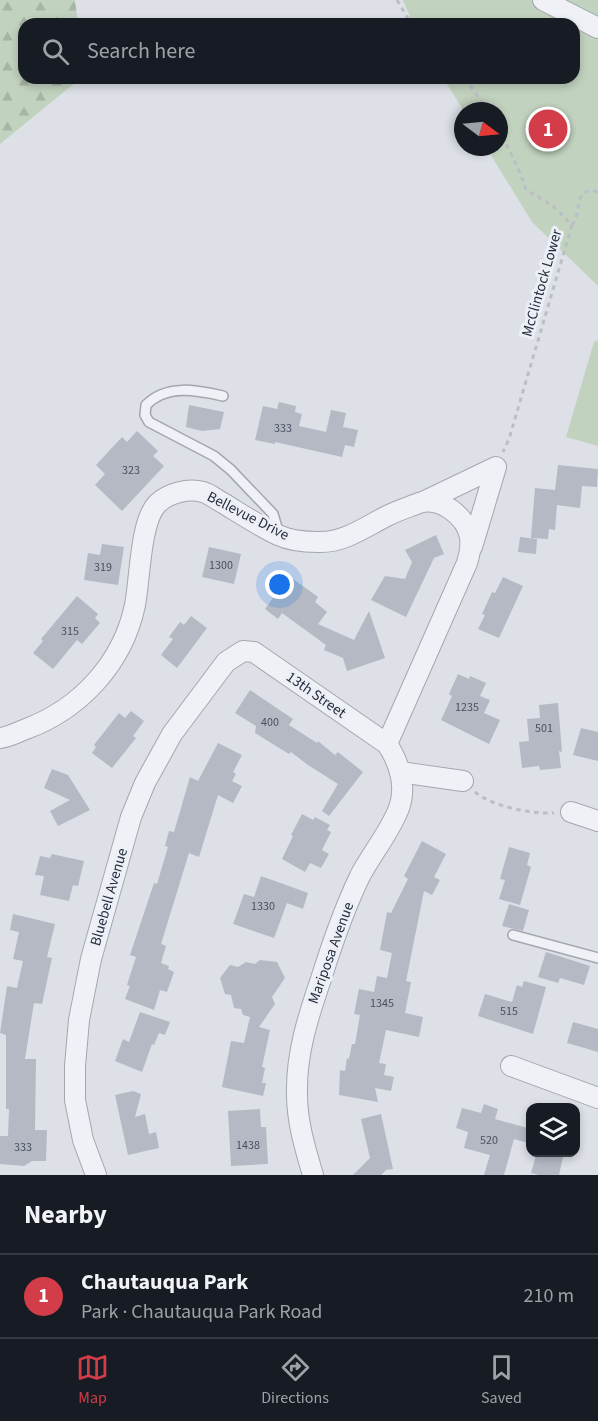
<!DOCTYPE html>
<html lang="en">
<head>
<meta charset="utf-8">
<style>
	body { margin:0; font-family:"Source Sans 3",sans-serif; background:#20242c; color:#f1f3f6 }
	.controls { position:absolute; right:18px; bottom:18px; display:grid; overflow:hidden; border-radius:12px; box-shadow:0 3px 9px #0003 }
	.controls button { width:54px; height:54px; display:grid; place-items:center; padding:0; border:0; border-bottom:2px solid #363941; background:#171b24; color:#f1f3f6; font:30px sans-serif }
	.compass { position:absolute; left:454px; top:102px; width:54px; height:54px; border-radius:50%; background:#171b24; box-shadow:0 3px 9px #0003; rotate:106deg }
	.you { position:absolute; left:280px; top:585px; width:21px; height:21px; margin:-15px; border:4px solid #fff; border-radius:50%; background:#1a73e8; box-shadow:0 0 0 9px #1a73e833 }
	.badge { display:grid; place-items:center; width:39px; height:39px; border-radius:50%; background:#d23d49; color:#fff; font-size:20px; font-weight:700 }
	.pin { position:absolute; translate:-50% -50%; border:3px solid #fff; box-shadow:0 2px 6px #0006 }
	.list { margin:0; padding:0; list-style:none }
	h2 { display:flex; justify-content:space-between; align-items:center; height:78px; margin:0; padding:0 24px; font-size:26px }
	h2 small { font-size:20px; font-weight:400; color:#9ea1a6 }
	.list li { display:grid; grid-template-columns:39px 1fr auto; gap:18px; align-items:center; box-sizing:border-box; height:84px; padding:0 24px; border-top:2px solid #363941 }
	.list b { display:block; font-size:22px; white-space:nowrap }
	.list p { margin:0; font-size:20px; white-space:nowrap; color:#9ea1a6 }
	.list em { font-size:20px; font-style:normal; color:#9ea1a6 }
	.icon { flex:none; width:33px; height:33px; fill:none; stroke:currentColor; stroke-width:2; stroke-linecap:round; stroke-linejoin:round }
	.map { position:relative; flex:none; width:598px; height:1175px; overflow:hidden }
	.search { position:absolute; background:#171b24; box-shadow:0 3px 9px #0003; left:18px; right:18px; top:18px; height:66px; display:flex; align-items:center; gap:15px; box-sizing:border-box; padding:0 21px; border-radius:18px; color:#9ea1a6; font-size:22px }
	.sheet { height:162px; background:#171b24 }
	nav { display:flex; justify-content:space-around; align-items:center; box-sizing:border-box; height:84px; border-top:2px solid #363941; background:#171b24; font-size:16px; color:#9ea1a6 }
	nav a { display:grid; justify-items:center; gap:3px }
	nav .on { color:#d23d49 }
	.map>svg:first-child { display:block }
</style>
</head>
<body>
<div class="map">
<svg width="598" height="1175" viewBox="0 0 598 1175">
	<defs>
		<pattern id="forest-firs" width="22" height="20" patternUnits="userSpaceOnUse" patternTransform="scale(1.5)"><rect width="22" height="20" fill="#c1d2be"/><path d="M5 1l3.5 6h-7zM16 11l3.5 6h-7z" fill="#a6b5a4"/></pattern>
	</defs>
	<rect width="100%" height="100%" fill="#dde0e7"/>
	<path fill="url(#forest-firs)" d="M0,0h75l3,24h-54v54h57l-81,66z"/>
	<g fill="#c1d2be">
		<path d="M403,0h195v286l-66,-64 -46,-75h13v-36h-35l-21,-33h131v-54h-161z"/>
		<path d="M598,340v106l-32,-9 28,-95z"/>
	</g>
	<g fill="#b4b9c4">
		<path d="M279,402l17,4 -1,6 7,2 -3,12 27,6 5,-22 15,3 -3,14 15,3 -4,17 -9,-2 -3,12 -67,-15v2l-20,-4 8,-34 14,3z"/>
		<path d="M189,405l35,7 -4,17 -18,2 -16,-4z"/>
		<path d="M137,431l21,20 -5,5 11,10 -42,45 -27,-26 10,-11 -9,-9 26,-28 5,5z"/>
		<path d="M558,465l40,4 -1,18 -15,-1 -2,22 -23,-3 -2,25 -6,-1 -1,10 -17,-1 4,-50 20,2z"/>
		<path d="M436,535l8,19 -10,4 -28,59 -35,-17 14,-24 20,3 7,-17 -7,-12z"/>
		<path d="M520,537l17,2 -1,15 -18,-2z"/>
		<path d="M102,544l22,3 -6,38 -34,-5 4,-27 12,2z"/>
		<path d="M209,547l32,7 -7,30 -32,-7z"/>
		<path d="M289,576l29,21 -3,5 12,10 -9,12 36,16 15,-29 16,47 -38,13 -4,-13 -19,-8 2,-5 -44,-32 -4,6 -13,-10z"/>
		<path d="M503,577l20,9 -24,52 -21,-9 7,-14 -3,-1 10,-22 3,1z"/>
		<path d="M77,596l21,18 -3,4 5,5 -18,21 -5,-4 -24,29 -20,-16 10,-12 -2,-2z"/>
		<path d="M191,616l16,12 -30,40 -16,-13 12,-16 -4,-2 11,-15 4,3z"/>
		<path d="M458,674l11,5 1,-3 16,7 -6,13 10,4 -6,13 16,7 -11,24 -48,-24 11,-24 -3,-2z"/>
		<path d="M250,690l43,29 -4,6 28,18 1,-2 17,14 3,-3 25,20 -34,44 -7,-5 16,-27 -30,-19 -17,-13 -2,2 -34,-21 1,-7 -21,-13z"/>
		<path d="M558,703l4,49 -3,-1 2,17 -21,2 -1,-4 -17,2 -3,-26 10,-1 -2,-22 13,-1 -1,-13z"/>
		<path d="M131,711l13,10 -11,15 3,2 -24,30 -20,-15 4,-6 -2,-2 25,-32 6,5z"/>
		<path d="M581,728l17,4v29l-25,-6z"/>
		<path d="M218,743l24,12 -9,17 3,2 -4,7 10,5 -9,17 -15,-8 -19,62 -10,-4 -28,91 5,2 -5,17 8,3 -1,3 6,3 -7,20 -7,-2 -6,20 -29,-11 5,-13 -3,-1 9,-28 -6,-2 24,-72 3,1 11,-37 -3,-1 4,-15 5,1 16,-55 8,4z"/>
		<path d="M52,769l16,6 22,35 -32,16 -8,-15 20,-11 -26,-12z"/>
		<path d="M302,814l11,6 2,-3 15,8 -3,5 4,2 -9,18 7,4 -8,14 -11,-5 -5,9 -23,-13 11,-23 -2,-1z"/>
		<path d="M422,841l24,13 -12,23 6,3 -8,15 -8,-4 -18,90 5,1 -6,31 18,4 -4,20 -33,-7 -7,33 7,1 -2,11 10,2 -3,14 -16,-3 3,14 -39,-7 1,-25 5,1 2,-13 2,1 3,-15h3l5,-29 -6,-1 5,-25 15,3 3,-16 10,2 5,-25 -12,-3 7,-38 4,1 17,-34 -4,-3z"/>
		<path d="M509,847l21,6 -3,12 4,2 -11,38 -21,-6 6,-19 -5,-1z"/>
		<path d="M52,854l32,7 -6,25 -5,-1 -4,16 -29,-6 4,-19 -9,-1 5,-19 10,2z"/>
		<path d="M261,876l47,17 -5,16 -16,-6 -13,35 -41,-14 11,-30 10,3z"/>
		<path d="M509,904l20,6 -6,21 -21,-5z"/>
		<path d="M13,914l42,10 -8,33 5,1 -10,46 -8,-1 -9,56h11l-1,71h12l-1,31h-14l-8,5 -24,-2v-28h8l1,-27h-3v-74l-6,-2 7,-47 10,2 6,-27 -10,-2 6,-27 -9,-2z"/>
		<path d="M546,952l44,14 -6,19 -24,-7 -2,5 -20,-6z"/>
		<path d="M260,960l17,2 8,16 -13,19 3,7 -16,23 11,3 -8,37 3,1 -3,15h4l-3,13 -41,-9 9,-46 13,2 6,-26 -7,-2 -2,-6 -7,-1 -3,-13 -6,-1 -5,-16 10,-13 8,2 8,-5 9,2z"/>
		<path d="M524,981l22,6 -13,47 -55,-18 7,-22 27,8 5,-17 5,2z"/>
		<path d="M140,1012l30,10 -5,13 -6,-2 -5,12 -2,-1 -10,28 -27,-11 8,-22 6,3z"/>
		<path d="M573,1022l25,7v23l-31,-9z"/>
		<path d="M133,1091l8,3 -6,23 10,-3 4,20 7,-2 3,16 -31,7 -13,-60z"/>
		<path d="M484,1104l14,5 -3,10 36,10v15l-17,-5 -10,36h-20l6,-20 -26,-7 4,-16 -12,-4 6,-20 19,5z"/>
		<path d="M260,1109l1,18h5l2,37 -37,2 -3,-55z"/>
		<path d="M381,1114l12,55 -7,1 -5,5h-28l17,-17 -9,-39z"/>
		<path d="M537,1152h27l-5,23h-20l-8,-2z"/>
	</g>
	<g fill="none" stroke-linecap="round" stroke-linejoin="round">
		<defs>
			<g id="lane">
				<path d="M223,396c-27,-6 -56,-12 -77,9l-1,10 4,7 65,34 17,14 42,44 6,20"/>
				<path d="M513,935l85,23"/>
			</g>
			<g id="street">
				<path d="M543,0l55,28"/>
				<path d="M425,501l71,-34 -24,80"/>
				<path d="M0,738c9,-1 18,-6 26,-9 54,-20 97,-66 109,-124 5,-25 5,-83 22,-101 11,-11 31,-16 46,-12 7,2 14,8 20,11 18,11 36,23 55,32 13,6 27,7 40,7 27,1 48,-16 71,-27 10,-5 20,-8 30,-12 21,-7 47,13 51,34 1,9 0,17 -3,26l-80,181"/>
				<path d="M400,772l63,9"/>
				<path d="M571,812l27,9"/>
				<path d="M511,1066l87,32"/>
				<path d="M96,1175l-13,-35 -8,-40v-34l4,-46 12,-61 40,-142 14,-34 27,-49 54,-72 17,-11 11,1 133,92c12,18 20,42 12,64 -9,24 -27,45 -39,68 -16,33 -28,68 -39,103 -13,38 -25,75 -24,115 0,28 8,54 16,81"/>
			</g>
		</defs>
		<use href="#lane" stroke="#a2a7b1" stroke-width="12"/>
		<use href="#street" stroke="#a2a7b1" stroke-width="22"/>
		<g stroke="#bbbec6" stroke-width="3" stroke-dasharray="4.5 4.5" stroke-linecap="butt">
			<path d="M397,0l12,20 7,4"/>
			<path d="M465,78l23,33"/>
			<path d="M499,128l22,47 5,15 26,15 20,20 -63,214 -6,13"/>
			<path d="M572,225c8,-10 4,-22 11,-32l7,-3 8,2"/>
			<path d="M475,792c18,15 57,22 79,21"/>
		</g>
		<use href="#lane" stroke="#f0f1f6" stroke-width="9"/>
		<use href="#street" stroke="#f0f1f6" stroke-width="20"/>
	</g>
	<g text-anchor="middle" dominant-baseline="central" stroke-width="6" stroke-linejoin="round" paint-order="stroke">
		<g font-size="12" fill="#4a5060">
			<text x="283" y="428">333</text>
			<text x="131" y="470">323</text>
			<text x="221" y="565">1300</text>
			<text x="103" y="567">319</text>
			<text x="70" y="631">315</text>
			<text x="467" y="707">1235</text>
			<text x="270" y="722">400</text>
			<text x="544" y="728">501</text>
			<text x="263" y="906">1330</text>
			<text x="382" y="1003">1345</text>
			<text x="509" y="1011">515</text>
			<text x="489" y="1140">520</text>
			<text x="248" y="1145">1438</text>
			<text x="23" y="1147">333</text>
		</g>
		<g font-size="15" fill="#262d3e" stroke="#eceff5">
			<text transform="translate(542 283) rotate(-74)">McClintock Lower</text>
			<text transform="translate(248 516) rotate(27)">Bellevue Drive</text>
			<text transform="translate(316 695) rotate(35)">13th Street</text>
			<text transform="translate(109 897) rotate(-74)">Bluebell Avenue</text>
			<text transform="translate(331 953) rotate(-70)">Mariposa Avenue</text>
		</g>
	</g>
</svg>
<div class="controls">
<button><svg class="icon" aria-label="layers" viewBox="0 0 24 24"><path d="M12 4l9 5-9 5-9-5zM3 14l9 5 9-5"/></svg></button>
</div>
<svg class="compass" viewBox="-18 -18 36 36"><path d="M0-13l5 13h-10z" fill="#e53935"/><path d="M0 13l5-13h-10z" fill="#9ea1a6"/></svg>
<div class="you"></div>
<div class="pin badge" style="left:548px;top:129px">1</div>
<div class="search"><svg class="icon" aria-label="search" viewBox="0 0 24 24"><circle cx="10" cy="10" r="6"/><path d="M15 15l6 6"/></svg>Search here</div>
</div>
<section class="sheet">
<h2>Nearby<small></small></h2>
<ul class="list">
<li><span class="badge">1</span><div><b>Chautauqua Park</b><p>Park · Chautauqua Park Road</p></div><em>210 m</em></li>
</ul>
</section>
<nav>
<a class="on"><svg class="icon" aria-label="map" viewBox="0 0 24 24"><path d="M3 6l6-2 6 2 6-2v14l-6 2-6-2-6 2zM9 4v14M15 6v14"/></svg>Map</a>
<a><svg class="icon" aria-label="directions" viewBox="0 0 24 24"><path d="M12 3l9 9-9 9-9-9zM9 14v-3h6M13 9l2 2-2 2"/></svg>Directions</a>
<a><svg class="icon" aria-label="saved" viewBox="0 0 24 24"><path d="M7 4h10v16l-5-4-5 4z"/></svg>Saved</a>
</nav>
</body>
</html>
